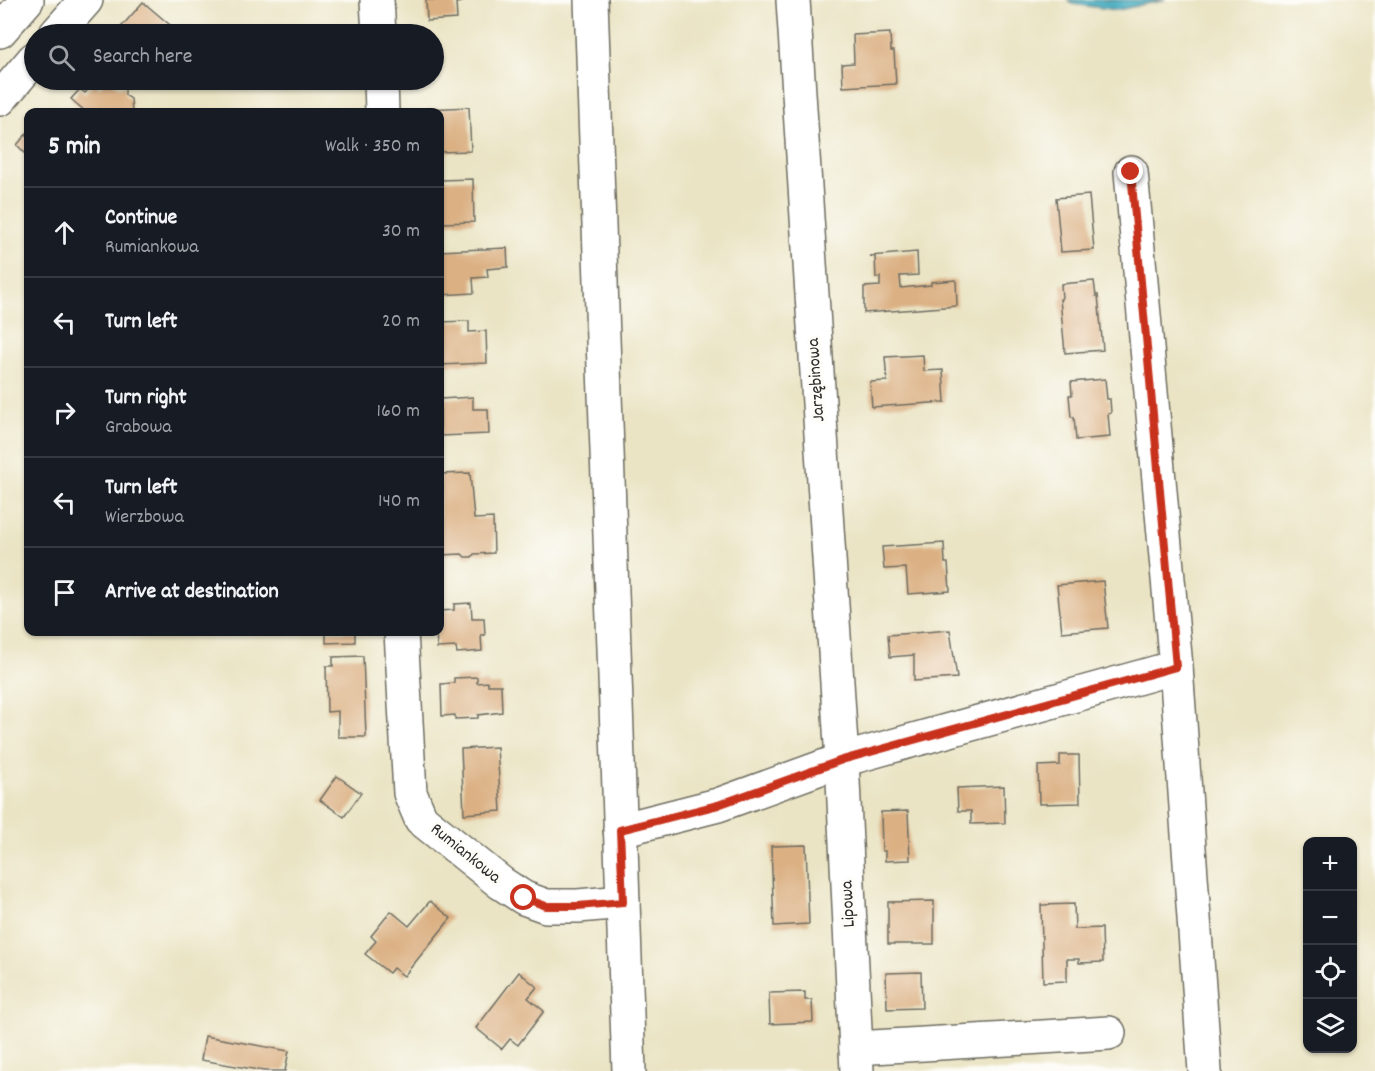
<!DOCTYPE html>
<html lang="en">
<head>
<meta charset="utf-8">
<style>
	body { margin:0; font-family:Dekko,sans-serif; background:#20242c; color:#f1f3f6 }
	.controls { position:absolute; right:18px; bottom:18px; display:grid; overflow:hidden; border-radius:12px; box-shadow:0 2px 4px #0004 }
	.controls button { width:54px; height:54px; display:grid; place-items:center; padding:0; border:0; border-bottom:2px solid #363941; background:#171b24; color:#f1f3f6; font:30px sans-serif }
	.stop { position:absolute; width:18px; height:18px; margin:-14px; border:4px solid #c8321e; border-radius:50%; background:#fff }
	.stop.end { background:#c8321e; border-color:#fff; box-shadow:0 2px 6px #0008 }
	.list { margin:0; padding:0; list-style:none }
	h2 { display:flex; justify-content:space-between; align-items:center; height:78px; margin:0; padding:0 24px; font-size:26px }
	h2 small { font-size:20px; font-weight:400; color:#9ea1a6 }
	.list li { display:grid; grid-template-columns:39px 1fr auto; gap:18px; align-items:center; box-sizing:border-box; height:90px; padding:0 24px; border-top:2px solid #363941 }
	.list b { display:block; font-size:22px; white-space:nowrap }
	.list p { margin:0; font-size:20px; white-space:nowrap; color:#9ea1a6 }
	.list em { font-size:20px; font-style:normal; color:#9ea1a6 }
	.icon { flex:none; width:33px; height:33px; fill:none; stroke:currentColor; stroke-width:2; stroke-linecap:round; stroke-linejoin:round }
	.map { position:relative; flex:none; width:1375px; height:1071px; overflow:hidden }
	.search { position:absolute; background:#171b24; box-shadow:0 2px 4px #0004; left:24px; top:24px; width:420px; height:66px; display:flex; align-items:center; gap:15px; box-sizing:border-box; padding:0 21px; border-radius:33px; color:#9ea1a6; font-size:22px }
	.panel { position:absolute; background:#171b24; box-shadow:0 2px 4px #0004; left:24px; top:108px; width:420px; height:528px; border-radius:12px }
	.map>svg:first-child { display:block }
</style>
</head>
<body>
<div class="map">
<svg width="1375" height="1071" viewBox="0 0 1375 1071">
	<rect width="100%" height="100%" fill="#fdfcf7"/>
	<filter id="ink" filterUnits="userSpaceOnUse"><feTurbulence type="fractalNoise" baseFrequency=".0167" numOctaves="2"/><feDisplacementMap in="SourceGraphic" scale="12" xChannelSelector="R" yChannelSelector="G"/><feConvolveMatrix kernelMatrix="1 2 1 2 8 2 1 2 1" color-interpolation-filters="sRGB"/></filter>
	<filter id="wash" filterUnits="userSpaceOnUse"><feTurbulence type="fractalNoise" baseFrequency=".008" numOctaves="4" result="noise"/><feDisplacementMap in="SourceGraphic" scale="24" xChannelSelector="R" yChannelSelector="G"/><feGaussianBlur stdDeviation="1.35" result="paint"/><feColorMatrix in="noise" values="0 0 0 0 0 0 0 0 0 0 0 0 0 0 0 0 0 1.4 0 .05"/><feComposite in="paint" operator="in"/></filter>
	<g filter="url(#wash)">
		<rect width="100%" height="100%" fill="#eae4c4"/>
		<path fill="#3da8bc" stroke="#346a74" stroke-width="1.5" d="M1068,0h97l-47,10 -46,-6z"/>
		<g id="blocks">
			<g fill="#dbb184">
				<path d="M426,0h36v2l-6,1 1,16 -30,2z"/>
				<path d="M143,2l33,28 -4,4h-57z"/>
				<path d="M890,33l1,18h3l2,33 -53,3 -1,-23 12,-1 -1,-28z"/>
				<path d="M105,82h6l6,5h8v8l6,4 1,13h-46l-15,-13 9,-10 5,4 9,-10 5,5z"/>
				<path d="M469,107l2,44 -31,1v-40h-13v-3z"/>
				<path d="M28,132v24l-11,-11z"/>
				<path d="M473,179l1,43 -34,1v-43z"/>
				<path d="M1089,195l5,55 -33,2 -5,-54z"/>
				<path d="M507,248l1,19 -21,2 1,8 -15,1 1,15 -34,2v-44z"/>
				<path d="M917,252l1,23 -18,1 1,12 30,-3v-3l25,-2 1,26 -93,7v-26l16,-1v-9l-4,1 -1,-21 -5,-1z"/>
				<path d="M1094,281l2,15 2,-1 5,55 -38,3 -5,-54h2l-1,-15z"/>
				<path d="M469,321v11l17,-1 1,32 -47,2v-43z"/>
				<path d="M923,355l1,16 19,-1 2,32 -73,5 -2,-25 17,-1 -2,-24z"/>
				<path d="M1105,379l2,20h3l1,14 -3,1 2,23 -34,3 -2,-23h-3l-2,-22h3l-1,-13z"/>
				<path d="M473,397v12h15l1,25 -49,2v-37z"/>
				<path d="M470,473l4,46 19,-1 1,35 -20,1 -2,3h-7l-3,-3 -22,1v-81z"/>
				<path d="M944,543l1,20h3l2,28 -42,3 -2,-26 -22,1 -2,-22z"/>
				<path d="M1103,581l5,47 -46,4 -5,-47z"/>
				<path d="M471,603l1,15h12l1,17h-4l1,16 -25,2 -1,-6 -19,1 -1,-16h4v-21l14,-1v-6z"/>
				<path d="M950,630l7,48 -43,3v-26l-24,2 -2,-22z"/>
				<path d="M326,632h29v10l-29,1z"/>
				<path d="M363,656l3,81h-28v-26l-11,1 -1,-46h7v-9z"/>
				<path d="M477,677v6l11,-1v3h13l1,27 -24,3v3l-23,1v-4l-13,1 -1,-32 13,-1v-5z"/>
				<path d="M497,747l4,64 -37,3 -3,-65z"/>
				<path d="M1060,755h19l1,48 -41,1 -1,-38 22,-1z"/>
				<path d="M337,776l24,17 -17,24 -24,-17z"/>
				<path d="M1004,786l1,37 -34,1v-13h-13l-1,-23z"/>
				<path d="M908,811l2,49 -25,1v-10h-3l-1,-39z"/>
				<path d="M806,845l3,79 -35,2 -3,-80z"/>
				<path d="M430,901l21,17 -47,58 -11,-8 -4,5 -24,-19 11,-13 -5,-5 20,-25 18,15z"/>
				<path d="M934,901v43h-46v-42z"/>
				<path d="M1074,904l1,25 27,-1 1,34 -24,1v-4h-12v22l-24,1 -2,-77z"/>
				<path d="M519,972l18,15 -9,11 16,13 -26,34 -8,-6 -8,10 -26,-21z"/>
				<path d="M921,972l1,36 -35,1 -1,-36z"/>
				<path d="M805,992v8h7l1,22 -43,2 -1,-31z"/>
				<path d="M205,1036l84,15 -4,20h-21l-63,-11z"/>
			</g>
		</g>
	</g>
	<g filter="url(#ink)">
		<use href="#blocks" fill-opacity="0" stroke="#6e6c61" stroke-width="1.5"/>
		<g fill="none" stroke-linecap="round" stroke-linejoin="round">
			<defs>
				<g id="minor">
					<path d="M377,0l2,34"/>
					<path d="M793,0l49,760 15,311"/>
					<path d="M0,31l27,-31"/>
					<path d="M56,34l30,-34"/>
					<path d="M381,80l1,32"/>
					<path d="M0,99l34,-40"/>
					<path d="M1131,172l45,495 29,404"/>
					<path d="M401,632l9,161 11,26 80,64 23,15 22,8h32l45,-4"/>
					<path d="M620,830l98,-25 124,-45 334,-93"/>
					<path d="M856,1048l253,-15"/>
				</g>
				<path id="major" d="M591,0l38,1071"/>
			</defs>
			<use href="#minor" stroke="#6e6c61" stroke-width="36"/>
			<use href="#major" stroke="#6e6c61" stroke-width="36"/>
			<use href="#minor" stroke="#fff" stroke-width="33"/>
			<use href="#major" stroke="#fff" stroke-width="33"/>
		</g>
	</g>
	<g fill="none" stroke-linecap="round" stroke-linejoin="round" filter="url(#ink)">
		<path stroke="#c8321e" stroke-width="8" d="M524,898l22,8h32l45,-4 -3,-72 98,-25 124,-45 334,-93 -45,-495"/>
	</g>
	<g text-anchor="middle" dominant-baseline="central" stroke-width="6" stroke-linejoin="round" paint-order="stroke">
		<g font-size="18" fill="#2b2b2b" stroke="#fdfcf7">
			<text transform="translate(817 380) rotate(-94)">Jarzębinowa</text>
			<text transform="translate(465 854) rotate(39)">Rumiankowa</text>
			<text transform="translate(849 904) rotate(-93)">Lipowa</text>
		</g>
	</g>
</svg>
<div class="controls">
<button>+</button>
<button>−</button>
<button><svg class="icon" aria-label="locate" viewBox="0 0 24 24"><circle cx="12" cy="12" r="6"/><path d="M12 2v4M12 18v4M2 12h4M18 12h4"/></svg></button>
<button><svg class="icon" aria-label="layers" viewBox="0 0 24 24"><path d="M12 4l9 5-9 5-9-5zM3 14l9 5 9-5"/></svg></button>
</div>
<div class="stop" style="left:524px;top:898px"></div>
<div class="stop end" style="left:1131px;top:172px"></div>
<div class="search"><svg class="icon" aria-label="search" viewBox="0 0 24 24"><circle cx="10" cy="10" r="6"/><path d="M15 15l6 6"/></svg>Search here</div>
<section class="panel">
<h2>5 min<small>Walk · 350 m</small></h2>
<ul class="list">
<li><svg class="icon" aria-label="ahead" viewBox="0 0 24 24"><path d="M12 20V5M6 11l6-6 6 6"/></svg><div><b>Continue</b><p>Rumiankowa</p></div><em>30 m</em></li>
<li><svg class="icon" aria-label="left" viewBox="0 0 24 24"><path d="M17 20v-9H6M10 6l-5 5 5 5"/></svg><div><b>Turn left</b></div><em>20 m</em></li>
<li><svg class="icon" aria-label="right" viewBox="0 0 24 24"><path d="M7 20v-9h11M14 6l5 5-5 5"/></svg><div><b>Turn right</b><p>Grabowa</p></div><em>160 m</em></li>
<li><svg class="icon" aria-label="left" viewBox="0 0 24 24"><path d="M17 20v-9H6M10 6l-5 5 5 5"/></svg><div><b>Turn left</b><p>Wierzbowa</p></div><em>140 m</em></li>
<li><svg class="icon" aria-label="arrive" viewBox="0 0 24 24"><path d="M6 21V4h12l-3 4 3 4H6"/></svg><div><b>Arrive at destination</b></div></li>
</ul>
</section>
</div>
</body>
</html>
